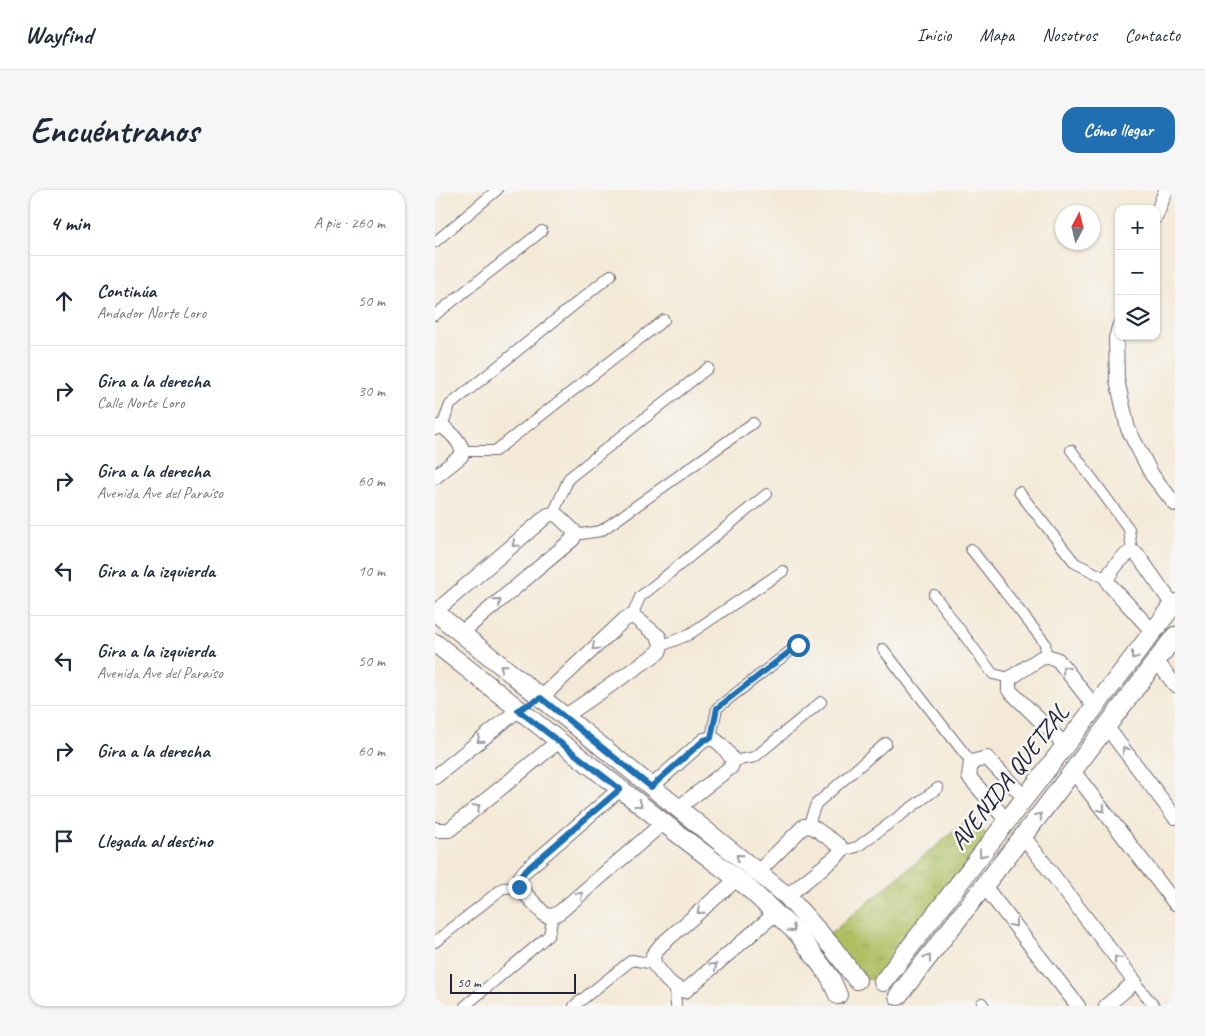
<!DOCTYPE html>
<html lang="es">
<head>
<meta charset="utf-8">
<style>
	body { margin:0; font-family:Caveat,sans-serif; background:#f6f6f7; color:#1f2937 }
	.controls { position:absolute; right:15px; top:15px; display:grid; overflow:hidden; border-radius:10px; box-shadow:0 1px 4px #0004 }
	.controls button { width:45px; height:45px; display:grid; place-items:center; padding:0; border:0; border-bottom:1px solid #e0e1e3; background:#fff; color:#1f2937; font:25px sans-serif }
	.compass { position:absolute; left:620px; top:15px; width:45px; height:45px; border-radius:50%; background:#fff; box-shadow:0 1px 4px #0004; rotate:7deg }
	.scale { position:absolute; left:15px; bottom:12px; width:126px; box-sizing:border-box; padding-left:5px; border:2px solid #22223b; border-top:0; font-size:14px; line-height:18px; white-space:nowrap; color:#22223b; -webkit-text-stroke:4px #f6f6f2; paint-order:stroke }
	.stop { position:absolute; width:15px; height:15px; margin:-11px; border:4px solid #1f6fb2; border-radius:50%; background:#fff }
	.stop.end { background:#1f6fb2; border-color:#fff; box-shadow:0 1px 5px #0008 }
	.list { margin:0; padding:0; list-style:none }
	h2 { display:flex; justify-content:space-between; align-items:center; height:65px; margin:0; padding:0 20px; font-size:21px }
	h2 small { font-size:16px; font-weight:400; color:#747a83 }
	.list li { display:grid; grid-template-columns:32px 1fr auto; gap:15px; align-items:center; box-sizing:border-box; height:90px; padding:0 20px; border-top:1px solid #e0e1e3 }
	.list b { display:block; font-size:19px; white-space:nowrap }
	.list p { margin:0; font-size:16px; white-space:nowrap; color:#747a83 }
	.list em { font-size:16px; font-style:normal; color:#747a83 }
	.icon { flex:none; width:28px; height:28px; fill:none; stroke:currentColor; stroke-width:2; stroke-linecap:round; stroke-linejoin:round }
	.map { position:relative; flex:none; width:740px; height:816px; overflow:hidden; border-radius:15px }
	header { display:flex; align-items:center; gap:30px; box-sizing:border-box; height:70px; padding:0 25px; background:#fff; border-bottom:1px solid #e0e1e3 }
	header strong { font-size:24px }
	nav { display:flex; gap:28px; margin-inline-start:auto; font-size:18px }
	.intro { display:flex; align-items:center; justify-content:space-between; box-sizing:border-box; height:120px; padding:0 30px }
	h1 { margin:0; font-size:35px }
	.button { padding:12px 22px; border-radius:15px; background:#1f6fb2; color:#fff; font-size:18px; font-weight:700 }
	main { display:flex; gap:30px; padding:0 30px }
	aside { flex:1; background:#fff; border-radius:15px; box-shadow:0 1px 4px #0004 }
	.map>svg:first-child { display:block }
</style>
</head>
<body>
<header>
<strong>Wayfind</strong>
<nav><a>Inicio</a><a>Mapa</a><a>Nosotros</a><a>Contacto</a></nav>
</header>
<div class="intro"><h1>Encuéntranos</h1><a class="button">Cómo llegar</a></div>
<main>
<aside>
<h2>4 min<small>A pie · 260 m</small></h2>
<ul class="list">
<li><svg class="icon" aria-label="ahead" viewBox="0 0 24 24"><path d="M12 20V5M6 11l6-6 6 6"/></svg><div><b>Continúa</b><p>Andador Norte Loro</p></div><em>50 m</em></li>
<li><svg class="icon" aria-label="right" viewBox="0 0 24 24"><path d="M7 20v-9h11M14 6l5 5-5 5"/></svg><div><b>Gira a la derecha</b><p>Calle Norte Loro</p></div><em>30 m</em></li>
<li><svg class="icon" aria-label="right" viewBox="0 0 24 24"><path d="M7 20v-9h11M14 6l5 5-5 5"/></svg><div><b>Gira a la derecha</b><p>Avenida Ave del Paraíso</p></div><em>60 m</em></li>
<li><svg class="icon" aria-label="left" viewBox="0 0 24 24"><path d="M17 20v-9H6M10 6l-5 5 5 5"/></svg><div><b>Gira a la izquierda</b></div><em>10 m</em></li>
<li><svg class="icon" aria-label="left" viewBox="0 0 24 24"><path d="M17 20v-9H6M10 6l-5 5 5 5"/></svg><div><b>Gira a la izquierda</b><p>Avenida Ave del Paraíso</p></div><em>50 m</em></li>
<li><svg class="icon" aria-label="right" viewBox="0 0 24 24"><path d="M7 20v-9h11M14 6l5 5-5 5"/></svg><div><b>Gira a la derecha</b></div><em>60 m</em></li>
<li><svg class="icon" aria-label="arrive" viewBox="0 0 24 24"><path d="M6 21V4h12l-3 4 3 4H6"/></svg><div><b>Llegada al destino</b></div></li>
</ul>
</aside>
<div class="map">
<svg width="740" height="816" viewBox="0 0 740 816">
	<defs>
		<pattern id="park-tufts" width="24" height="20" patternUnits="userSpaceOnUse" patternTransform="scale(1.25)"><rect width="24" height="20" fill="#aebf62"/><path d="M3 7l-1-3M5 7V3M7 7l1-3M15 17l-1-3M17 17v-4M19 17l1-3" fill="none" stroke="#95a456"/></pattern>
	</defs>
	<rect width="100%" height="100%" fill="#f6f6f2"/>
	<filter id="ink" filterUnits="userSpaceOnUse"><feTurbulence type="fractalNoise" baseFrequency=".02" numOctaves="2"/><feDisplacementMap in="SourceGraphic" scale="10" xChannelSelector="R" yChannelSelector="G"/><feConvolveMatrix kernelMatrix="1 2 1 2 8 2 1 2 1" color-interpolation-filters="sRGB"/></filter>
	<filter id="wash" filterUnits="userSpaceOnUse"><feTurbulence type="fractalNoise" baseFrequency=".0096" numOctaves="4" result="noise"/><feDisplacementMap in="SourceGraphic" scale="20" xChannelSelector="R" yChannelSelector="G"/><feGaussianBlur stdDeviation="1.12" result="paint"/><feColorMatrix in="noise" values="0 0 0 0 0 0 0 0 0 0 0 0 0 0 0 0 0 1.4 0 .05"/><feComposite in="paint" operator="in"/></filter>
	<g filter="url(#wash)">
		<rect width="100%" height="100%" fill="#f4e9d6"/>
		<path fill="url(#park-tufts)" stroke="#68704e" d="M536,627l21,24 -109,141 -13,-3 -13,1 -32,-42z"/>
	</g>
	<g filter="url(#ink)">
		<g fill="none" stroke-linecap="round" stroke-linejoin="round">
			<defs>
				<g id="pedestrian">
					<path d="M0,52l62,-52"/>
					<path d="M0,125l107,-84"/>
					<path d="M7,236l8,-21 161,-130"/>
					<path d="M636,260l58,79 3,23"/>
					<path d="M28,261h32l169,-131"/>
					<path d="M584,302l56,71 32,16"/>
					<path d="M118,324l16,-36 139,-110"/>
					<path d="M139,345l27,-4 152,-108"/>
					<path d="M536,359l74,94 1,13"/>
					<path d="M499,405l59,79 17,4"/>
					<path d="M197,426l8,-19 127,-103"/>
					<path d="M226,456l27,-11 95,-64"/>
					<path d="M448,459l88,113"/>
					<path d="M276,548l6,-30 81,-63"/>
					<path d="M298,571l22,-4 66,-55"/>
					<path d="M373,636l8,-22 70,-61"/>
					<path d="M406,661l16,-4 81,-59"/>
					<path d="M0,752l68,-54 16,-1"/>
					<path d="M700,792l19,24"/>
					<path d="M240,797l1,19"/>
					<path d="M547,813l2,3"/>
					<path d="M30,816l84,-71 4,-19"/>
					<path d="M139,816l58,-46 22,4"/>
				</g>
				<g id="minor">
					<path d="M721,26l10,-26"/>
					<path d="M684,137l-3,11 1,42 11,49 24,46 23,29"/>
					<path d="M0,238l7,-2c9,6 17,15 21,25l-2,5 -26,21"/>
					<path d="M0,422l113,-97 5,-1 4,1 17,16 -1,8 -112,94"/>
					<path d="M718,442l-44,-48 -2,-5c4,-9 16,-24 25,-27l5,2 36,51"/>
					<path d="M721,470l19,25"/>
					<path d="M106,508l84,-79 7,-3 5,3 22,18 2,9 -2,6 -95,65"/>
					<path d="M671,536l69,91"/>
					<path d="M630,555l-56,-55v-7l1,-5 31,-20c7,-2 11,-1 17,2l37,47"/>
					<path d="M638,581l102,132"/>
					<path d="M0,587l83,-67"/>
					<path d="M216,597l53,-47c2,0 6,-2 8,-1 7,1 18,16 21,22l-2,6 -53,41"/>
					<path d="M185,599l-94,81 -5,6 -2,11 26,28 8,1 8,-5 102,-88"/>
					<path d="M572,631l-38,-44 2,-15 16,-4 38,40"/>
					<path d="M0,639l1,1h13l110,-89"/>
					<path d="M588,646l112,146 -29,24"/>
					<path d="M323,682l46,-46 9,1 27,19 1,5 -4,5 -50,40"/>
					<path d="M302,689l-76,66 -8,10 1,9 13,16 8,7 10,4 91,-78"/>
					<path d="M549,696l94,120"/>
				</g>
				<g id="tertiary">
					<path d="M0,422l352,284 46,52 24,32"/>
					<path d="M0,453l124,98 123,96 63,48 53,49 32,43 8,18"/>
					<path d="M448,792l292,-379"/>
					<path d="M463,806l143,-183 134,-177"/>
				</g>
			</defs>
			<use href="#pedestrian" stroke="#6c6871" stroke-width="12"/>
			<use href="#minor" stroke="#6c6871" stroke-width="16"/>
			<use href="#tertiary" stroke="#6c6871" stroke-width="20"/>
			<use href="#pedestrian" stroke="#fff" stroke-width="10"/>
			<use href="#minor" stroke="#fff" stroke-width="14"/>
			<use href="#tertiary" stroke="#fff" stroke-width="18"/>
		</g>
		<defs><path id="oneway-chevron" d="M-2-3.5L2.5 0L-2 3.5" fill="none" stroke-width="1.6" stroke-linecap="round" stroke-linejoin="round" transform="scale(1.25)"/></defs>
		<g stroke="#9c9ca7">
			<use href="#oneway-chevron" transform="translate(80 354) rotate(139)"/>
			<use href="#oneway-chevron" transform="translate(63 412) rotate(-40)"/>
			<use href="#oneway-chevron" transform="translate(160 457) rotate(137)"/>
			<use href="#oneway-chevron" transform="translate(699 466) rotate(128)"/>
			<use href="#oneway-chevron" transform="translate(68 477) rotate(-141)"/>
			<use href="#oneway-chevron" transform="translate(630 479) rotate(-129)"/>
			<use href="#oneway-chevron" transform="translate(45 550) rotate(141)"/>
			<use href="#oneway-chevron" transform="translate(690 560) rotate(-127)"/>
			<use href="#oneway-chevron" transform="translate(204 614) rotate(38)"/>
			<use href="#oneway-chevron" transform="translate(42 617) rotate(-39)"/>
			<use href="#oneway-chevron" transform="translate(667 619) rotate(52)"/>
			<use href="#oneway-chevron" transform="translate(604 626) rotate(-52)"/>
			<use href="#oneway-chevron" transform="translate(547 664) rotate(128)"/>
			<use href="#oneway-chevron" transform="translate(304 667) rotate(-141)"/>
			<use href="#oneway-chevron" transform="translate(145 705) rotate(-41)"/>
			<use href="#oneway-chevron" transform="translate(265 721) rotate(139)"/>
			<use href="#oneway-chevron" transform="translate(579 734) rotate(52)"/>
			<use href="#oneway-chevron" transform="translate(357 739) rotate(44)"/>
			<use href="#oneway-chevron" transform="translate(493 768) rotate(-52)"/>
			<use href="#oneway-chevron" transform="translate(682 769) rotate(-128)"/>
			<use href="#oneway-chevron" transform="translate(279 776) rotate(-41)"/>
		</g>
	</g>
	<g fill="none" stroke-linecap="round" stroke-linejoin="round" filter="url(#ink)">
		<path stroke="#1f6fb2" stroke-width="6" d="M84,697l2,-11 5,-6 94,-81 -102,-79 23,-12 110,89 53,-47 7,-2 6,-30 81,-63"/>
	</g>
	<g text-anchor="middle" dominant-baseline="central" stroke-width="5" stroke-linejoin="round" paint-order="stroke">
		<g font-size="25" fill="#22223b" stroke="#f6f6f2">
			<text transform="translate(574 587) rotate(-52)">AVENIDA QUETZAL</text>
		</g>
	</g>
</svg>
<div class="controls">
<button>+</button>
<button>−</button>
<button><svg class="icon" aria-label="layers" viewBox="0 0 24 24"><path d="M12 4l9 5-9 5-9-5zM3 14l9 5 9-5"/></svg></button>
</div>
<svg class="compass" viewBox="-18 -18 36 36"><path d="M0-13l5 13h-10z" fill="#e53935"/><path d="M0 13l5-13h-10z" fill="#747a83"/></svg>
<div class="scale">50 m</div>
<div class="stop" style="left:363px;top:455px"></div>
<div class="stop end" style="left:84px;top:697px"></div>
</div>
</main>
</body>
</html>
